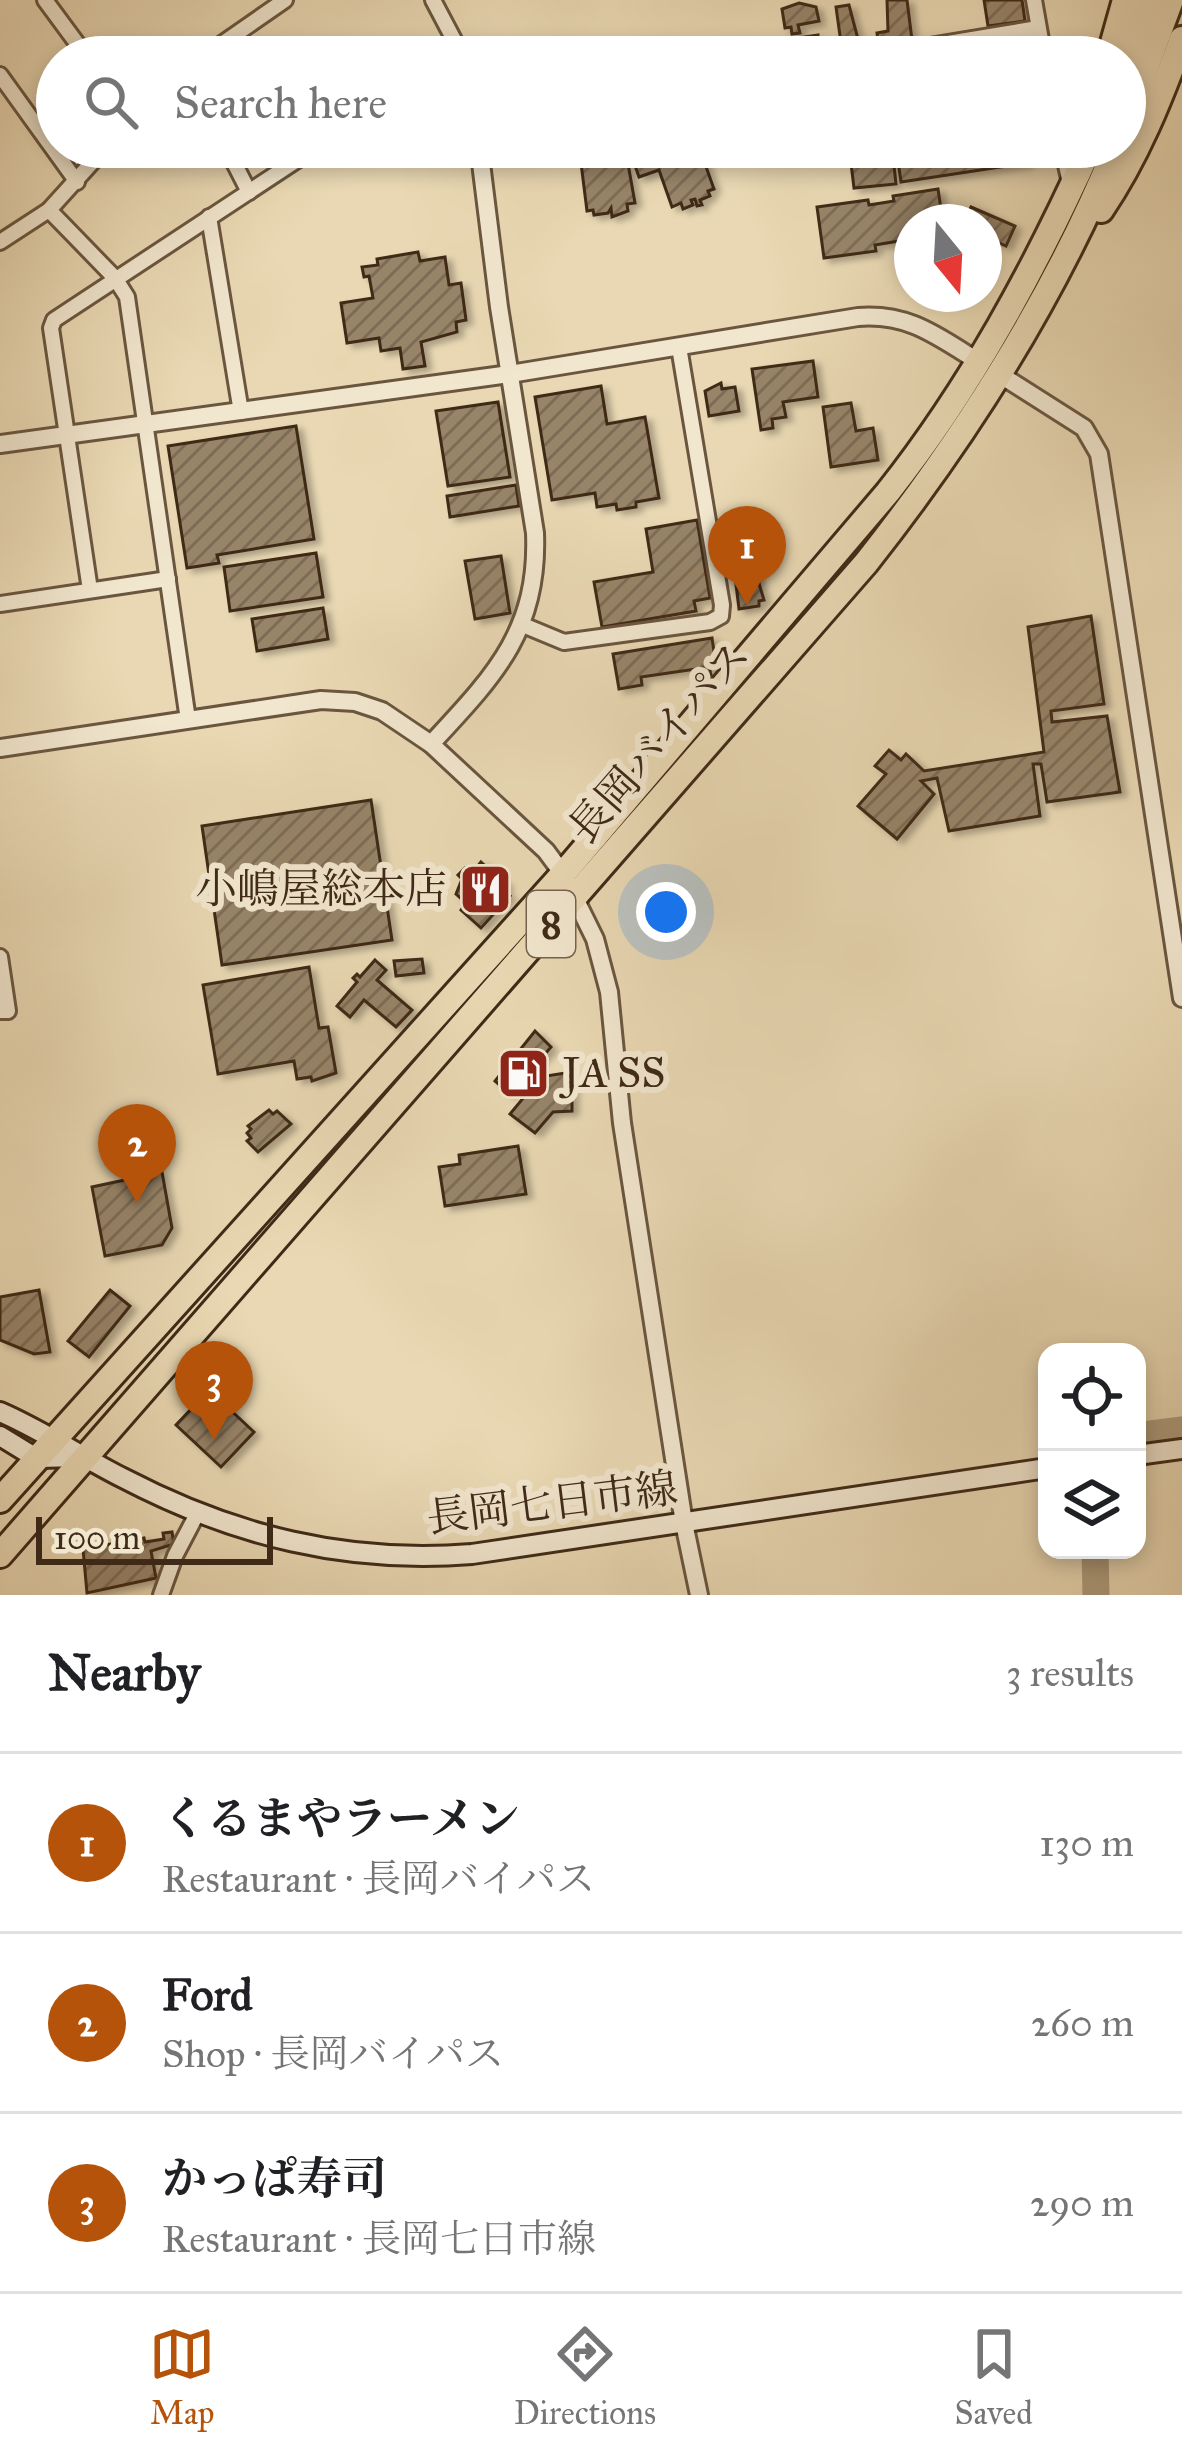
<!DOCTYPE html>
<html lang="en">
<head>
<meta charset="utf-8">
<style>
	body { margin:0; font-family:"IM FELL Great Primer","Noto Serif JP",serif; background:#f6f6f6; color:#202124 }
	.controls { position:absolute; right:36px; bottom:36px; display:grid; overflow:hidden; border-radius:24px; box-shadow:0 6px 18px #0003 }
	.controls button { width:108px; height:108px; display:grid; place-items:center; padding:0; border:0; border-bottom:3px solid #e0e0e0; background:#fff; color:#202124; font:60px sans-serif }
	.compass { position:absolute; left:894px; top:204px; width:108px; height:108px; border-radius:50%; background:#fff; box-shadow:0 6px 18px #0003; rotate:162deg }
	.scale { position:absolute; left:36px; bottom:30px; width:237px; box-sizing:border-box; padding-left:12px; border:6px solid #3f2a18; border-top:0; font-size:33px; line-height:42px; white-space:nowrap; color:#3f2a18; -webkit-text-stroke:9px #f1e6ce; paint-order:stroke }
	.you { position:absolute; left:666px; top:912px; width:42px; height:42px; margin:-30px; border:9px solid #fff; border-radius:50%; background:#1a73e8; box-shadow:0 0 0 18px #1a73e833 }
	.badge { display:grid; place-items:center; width:78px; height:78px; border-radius:50%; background:#b45309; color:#fff; font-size:39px; font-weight:700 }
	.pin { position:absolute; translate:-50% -99px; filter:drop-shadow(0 3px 6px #0008) }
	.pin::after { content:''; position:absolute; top:63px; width:42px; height:36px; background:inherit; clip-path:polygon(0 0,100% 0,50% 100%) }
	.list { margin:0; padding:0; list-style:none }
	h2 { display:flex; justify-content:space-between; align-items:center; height:156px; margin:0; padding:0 48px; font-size:51px }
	h2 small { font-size:39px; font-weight:400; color:#757577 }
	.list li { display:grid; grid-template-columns:78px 1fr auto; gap:36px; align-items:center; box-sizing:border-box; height:180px; padding:0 48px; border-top:3px solid #e0e0e0 }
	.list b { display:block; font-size:45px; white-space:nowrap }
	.list p { margin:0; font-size:39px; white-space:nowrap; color:#757577 }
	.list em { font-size:39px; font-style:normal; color:#757577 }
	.icon { flex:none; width:66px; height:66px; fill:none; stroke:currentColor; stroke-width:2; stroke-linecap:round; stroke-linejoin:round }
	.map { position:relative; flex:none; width:1182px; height:1595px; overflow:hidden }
	.search { position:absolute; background:#fff; box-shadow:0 6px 18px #0003; left:36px; right:36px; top:36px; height:132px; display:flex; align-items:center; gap:30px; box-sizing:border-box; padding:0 42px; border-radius:66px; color:#757577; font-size:45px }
	.sheet { height:696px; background:#fff }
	nav { display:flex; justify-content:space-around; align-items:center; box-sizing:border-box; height:168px; border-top:3px solid #e0e0e0; background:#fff; font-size:33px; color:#757577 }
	nav a { display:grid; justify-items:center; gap:6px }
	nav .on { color:#b45309 }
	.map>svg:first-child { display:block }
</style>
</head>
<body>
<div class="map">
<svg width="1182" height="1595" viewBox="0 0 1182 1595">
	<defs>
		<pattern id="building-hatch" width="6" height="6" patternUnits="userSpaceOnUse" patternTransform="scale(3)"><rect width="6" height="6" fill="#978469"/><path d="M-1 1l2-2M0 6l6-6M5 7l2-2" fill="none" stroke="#7d6c55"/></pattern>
		<filter id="shadow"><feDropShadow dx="6" dy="4" stdDeviation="3" flood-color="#0004"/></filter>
	</defs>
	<rect width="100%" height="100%" fill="#e9d8b3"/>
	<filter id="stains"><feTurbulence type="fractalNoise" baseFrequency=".00167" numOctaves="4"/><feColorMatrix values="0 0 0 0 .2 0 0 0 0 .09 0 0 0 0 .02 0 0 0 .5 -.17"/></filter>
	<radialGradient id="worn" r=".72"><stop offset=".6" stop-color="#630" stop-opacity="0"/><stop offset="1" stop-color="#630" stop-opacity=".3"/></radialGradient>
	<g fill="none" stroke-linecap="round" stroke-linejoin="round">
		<g stroke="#af9d7e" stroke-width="27">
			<path d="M1137,1446l6,-11 39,-5"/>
			<path d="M1095,1550l1,45"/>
		</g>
	</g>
	<g fill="url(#building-hatch)" stroke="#3f2a18" stroke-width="3" filter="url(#shadow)">
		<path d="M887,0h20l5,40 -70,10 -6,-43 13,-2 10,38 19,-2 -1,-8 11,-2z"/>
		<path d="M984,0h38l3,21 -37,5z"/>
		<path d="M799,3l17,4 3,14 -21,4 2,8 -8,1 -1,-7 -6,1 -3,-19z"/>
		<path d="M818,35l2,19 -27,3 -2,-18z"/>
		<path d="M1032,45l1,12h-75v-2z"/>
		<path d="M579,147h46l10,56 -8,1 1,7 -16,6 -1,-9 -3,5 -14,2 -1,-5 -6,1z"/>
		<path d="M634,147h65l15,42 -6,2 2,5 -10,4 2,5 -5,1 -2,-7 -4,1 2,5 -10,4 -2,-6 -9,4 -13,-37 -20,7 -7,-20 4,-2z"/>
		<path d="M849,147h43l4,37 -42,4z"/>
		<path d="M896,147h129l2,16 -126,19z"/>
		<path d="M938,189l5,33h-31v23l-12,2 -1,-6 -24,4 1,6 -52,7 -7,-51 51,-7 1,5 25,-4 -1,-5z"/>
		<path d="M971,207l44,19 -9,20 -22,-10v-14h-20z"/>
		<path d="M418,252l2,9 25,-4 4,28 12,-2 5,37 -10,2 1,10 -36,10 4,24 -22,3 -3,-21 -19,3 -2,-13 -32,5 -6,-40 32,-5 -4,-22 -5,1 -2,-10 16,-2 -1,-6z"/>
		<path d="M813,361l5,36 -35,5 3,15 -14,2 1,9 -12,2 -9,-61z"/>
		<path d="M721,383l1,6 13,-2 4,24 -30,5 -4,-25z"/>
		<path d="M601,386l6,38 38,-7 14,81 -23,4v5l-19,3 -1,-6 -19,3 -2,-14 -43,7 -17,-103z"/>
		<path d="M498,402l12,75 -62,9 -12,-75z"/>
		<path d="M851,403l5,28 17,-3 5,32 -47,7 -8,-60z"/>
		<path d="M296,426l18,113 -97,16 2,8 -32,5 -19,-122z"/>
		<path d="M516,485l3,21 -69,11 -3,-21z"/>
		<path d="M697,520l13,78 -16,3 2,10 -94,16 -8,-45 59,-10 -7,-43z"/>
		<path d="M316,553l7,44 -93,14 -6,-44z"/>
		<path d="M501,556l9,57 -35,6 -10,-58z"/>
		<path d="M744,566l1,5 10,-1 9,30 -5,1v5l-20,3 -5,-41z"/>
		<path d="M323,608l5,31 -71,12 -5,-32z"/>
		<path d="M1091,616l13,88 -53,7 1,11 55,-6 13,76 -73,10 -6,-38h-8l7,52 -91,15 -12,-53 -16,3 13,13 -37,45 -39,-33 28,-32 -11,-8 14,-16 12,10 5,-6 18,17 120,-19 -16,-125z"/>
		<path d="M712,638l4,27 -7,1 2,9 -7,1 -1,-8 -62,9 1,8 -23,4 -6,-35z"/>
		<path d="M371,800l21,140 -170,25 -20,-139z"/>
		<path d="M481,862l26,23 -5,5 8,6 -29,32 -20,-18 5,-7 -10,-9 6,-15 -4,-4 7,-7 7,5z"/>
		<path d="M422,959l2,14 -28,3 -2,-15z"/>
		<path d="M375,960l11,10 -9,10 35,30 -16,17 -32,-27 -14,17 -13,-11 20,-24 -4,-4 4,-4 3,3z"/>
		<path d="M309,967l10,61 9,-1 8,46 -24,8 -1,-4 -14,2 -3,-18 -76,13 -15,-89z"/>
		<path d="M535,1031l16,16 -19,22 8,8 32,-5v39l-19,1 -18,21 -25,-19 15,-18 -10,-9 -5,7 -15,-13z"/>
		<path d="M269,1110l4,4 4,-3 14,13 -33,28 -11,-11 4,-3 -4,-5 4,-4 -3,-3z"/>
		<path d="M518,1146l8,48 -81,12 -6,-39 21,-3 -1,-9z"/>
		<path d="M162,1172l10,56 -10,17 -57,11 -13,-69z"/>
		<path d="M39,1290l11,62 -16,2 -34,-14v-43z"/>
		<path d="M110,1290l20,16 -41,51 -21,-16z"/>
		<path d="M209,1390l45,42 -33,35 -45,-42z"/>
		<path d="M172,1532l2,12 -23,7 5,27 -69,15 -4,-44 61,-11 1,4 19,-3 -1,-6z"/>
	</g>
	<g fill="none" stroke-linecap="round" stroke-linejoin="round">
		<defs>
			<g id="minor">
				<path d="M45,0l42,57"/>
				<path d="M433,0l30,57"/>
				<path d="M1034,0l10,57"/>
				<path d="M203,57l82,-57"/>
				<path d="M863,57l175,-29"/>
				<path d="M0,75l77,107"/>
				<path d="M226,147l23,45"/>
				<path d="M1062,147l8,36"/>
				<path d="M49,210l66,68 12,19 61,423"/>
				<path d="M209,217l32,195"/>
				<path d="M0,242l49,-32 57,-63"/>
				<path d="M90,590l-39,-262 3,-8 263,-173"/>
				<path d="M0,604l168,-25"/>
				<path d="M523,625l41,17 146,-20 11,-6 1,-11 -43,-258"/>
				<path d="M0,957l8,54h-8"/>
				<path d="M161,1595l14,-39 22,-42"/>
			</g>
			<g id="tertiary">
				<path d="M999,374l85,54 15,26 83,544"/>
				<path d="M0,444l510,-70 348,-57c51,-4 79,19 121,45"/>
				<path d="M431,744c63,-68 108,-113 104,-211l-36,-226 -20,-160"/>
				<path d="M0,748l321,-48 34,2 27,9 49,33 115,107 17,23 32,65 14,53 13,131 62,400 15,72"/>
			</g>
			<g id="secondary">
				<path d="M0,1412c44,19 81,45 123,66 111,58 224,86 349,76l575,-86"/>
				<path d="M0,1436l36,22 46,-1"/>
				<path d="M1137,1455l45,-6"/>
			</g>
			<g id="trunk">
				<path d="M1109,57l16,-57"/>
				<path d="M1125,66l24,-66"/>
				<path d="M1125,124l46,-124"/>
				<path d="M1101,210c36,-53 59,-111 81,-171"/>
				<path d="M0,1500l563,-626 325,-382c83,-105 147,-223 202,-345"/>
				<path d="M0,1555l866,-992c101,-128 188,-264 250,-416"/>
			</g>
		</defs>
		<use href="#minor" stroke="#6a563f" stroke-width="20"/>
		<use href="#tertiary" stroke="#6a563f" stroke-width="22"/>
		<use href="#secondary" stroke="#3f2a18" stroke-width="24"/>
		<use href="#trunk" stroke="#3f2a18" stroke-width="30"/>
		<use href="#minor" stroke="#f1e6ce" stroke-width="14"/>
		<use href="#tertiary" stroke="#f1e6ce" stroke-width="16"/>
		<use href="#secondary" stroke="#f1e6ce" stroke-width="18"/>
		<use href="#trunk" stroke="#e9d8b3" stroke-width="24"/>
	</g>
	<defs>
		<symbol id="restaurant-square" viewBox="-11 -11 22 22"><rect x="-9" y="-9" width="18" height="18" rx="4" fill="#8f2418" stroke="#f1e6ce"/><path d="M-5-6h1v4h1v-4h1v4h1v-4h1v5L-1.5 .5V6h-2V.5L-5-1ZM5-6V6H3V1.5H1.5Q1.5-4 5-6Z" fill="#fff"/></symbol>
		<symbol id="fuel-square" viewBox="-11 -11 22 22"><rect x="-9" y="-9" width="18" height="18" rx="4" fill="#8f2418" stroke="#f1e6ce"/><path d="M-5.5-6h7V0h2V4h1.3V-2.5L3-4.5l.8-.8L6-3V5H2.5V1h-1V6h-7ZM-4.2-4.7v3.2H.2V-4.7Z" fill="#fff"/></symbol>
	</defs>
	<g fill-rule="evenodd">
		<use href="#restaurant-square" x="456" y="860" width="59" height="59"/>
		<use href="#fuel-square" x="494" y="1044" width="59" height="59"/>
	</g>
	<g text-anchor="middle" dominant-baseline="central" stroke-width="12" stroke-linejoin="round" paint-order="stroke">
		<rect fill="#f1e6ce" stroke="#74624f" stroke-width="3" x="527" y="891" width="48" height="66" rx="9"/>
		<g font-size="39" font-weight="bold" fill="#3f2a18">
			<text x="551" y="924">8</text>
		</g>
		<g font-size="42" fill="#3f2a18" stroke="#f1e6ce">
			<text transform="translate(659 742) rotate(-49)">長岡バイパス</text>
			<text transform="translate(552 1503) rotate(-7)">長岡七日市線</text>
		</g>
		<g font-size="42" fill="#3f2a18" stroke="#f1e6ce" text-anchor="end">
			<text x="447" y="889">小嶋屋総本店</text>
			<text x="563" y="1073" text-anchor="start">JA SS</text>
		</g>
	</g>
	<rect width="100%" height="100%" filter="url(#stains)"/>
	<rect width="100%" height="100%" fill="url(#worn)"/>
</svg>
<div class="controls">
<button><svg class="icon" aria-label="locate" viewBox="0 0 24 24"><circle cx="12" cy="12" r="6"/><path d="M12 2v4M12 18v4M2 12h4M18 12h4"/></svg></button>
<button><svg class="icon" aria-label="layers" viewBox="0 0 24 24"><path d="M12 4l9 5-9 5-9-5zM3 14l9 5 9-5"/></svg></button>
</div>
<svg class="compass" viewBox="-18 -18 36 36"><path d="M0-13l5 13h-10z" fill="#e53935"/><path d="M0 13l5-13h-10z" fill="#757577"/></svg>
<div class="scale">100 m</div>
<div class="you"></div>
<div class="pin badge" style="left:747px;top:605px">1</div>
<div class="pin badge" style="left:137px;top:1203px">2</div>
<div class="pin badge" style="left:214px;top:1440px">3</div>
<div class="search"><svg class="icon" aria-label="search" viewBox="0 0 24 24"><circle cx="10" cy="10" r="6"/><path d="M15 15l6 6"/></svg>Search here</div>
</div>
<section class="sheet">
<h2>Nearby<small>3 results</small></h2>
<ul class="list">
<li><span class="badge">1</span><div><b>くるまやラーメン</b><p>Restaurant · 長岡バイパス</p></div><em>130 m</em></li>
<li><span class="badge">2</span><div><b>Ford</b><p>Shop · 長岡バイパス</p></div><em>260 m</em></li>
<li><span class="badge">3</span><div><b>かっぱ寿司</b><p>Restaurant · 長岡七日市線</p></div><em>290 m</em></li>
</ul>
</section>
<nav>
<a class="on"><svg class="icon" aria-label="map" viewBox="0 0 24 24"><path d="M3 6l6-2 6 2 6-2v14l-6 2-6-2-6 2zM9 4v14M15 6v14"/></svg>Map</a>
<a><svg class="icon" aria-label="directions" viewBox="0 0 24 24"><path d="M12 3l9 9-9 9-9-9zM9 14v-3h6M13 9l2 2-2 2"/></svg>Directions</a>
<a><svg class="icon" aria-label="saved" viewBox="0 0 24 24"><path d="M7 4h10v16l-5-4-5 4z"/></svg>Saved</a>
</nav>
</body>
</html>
